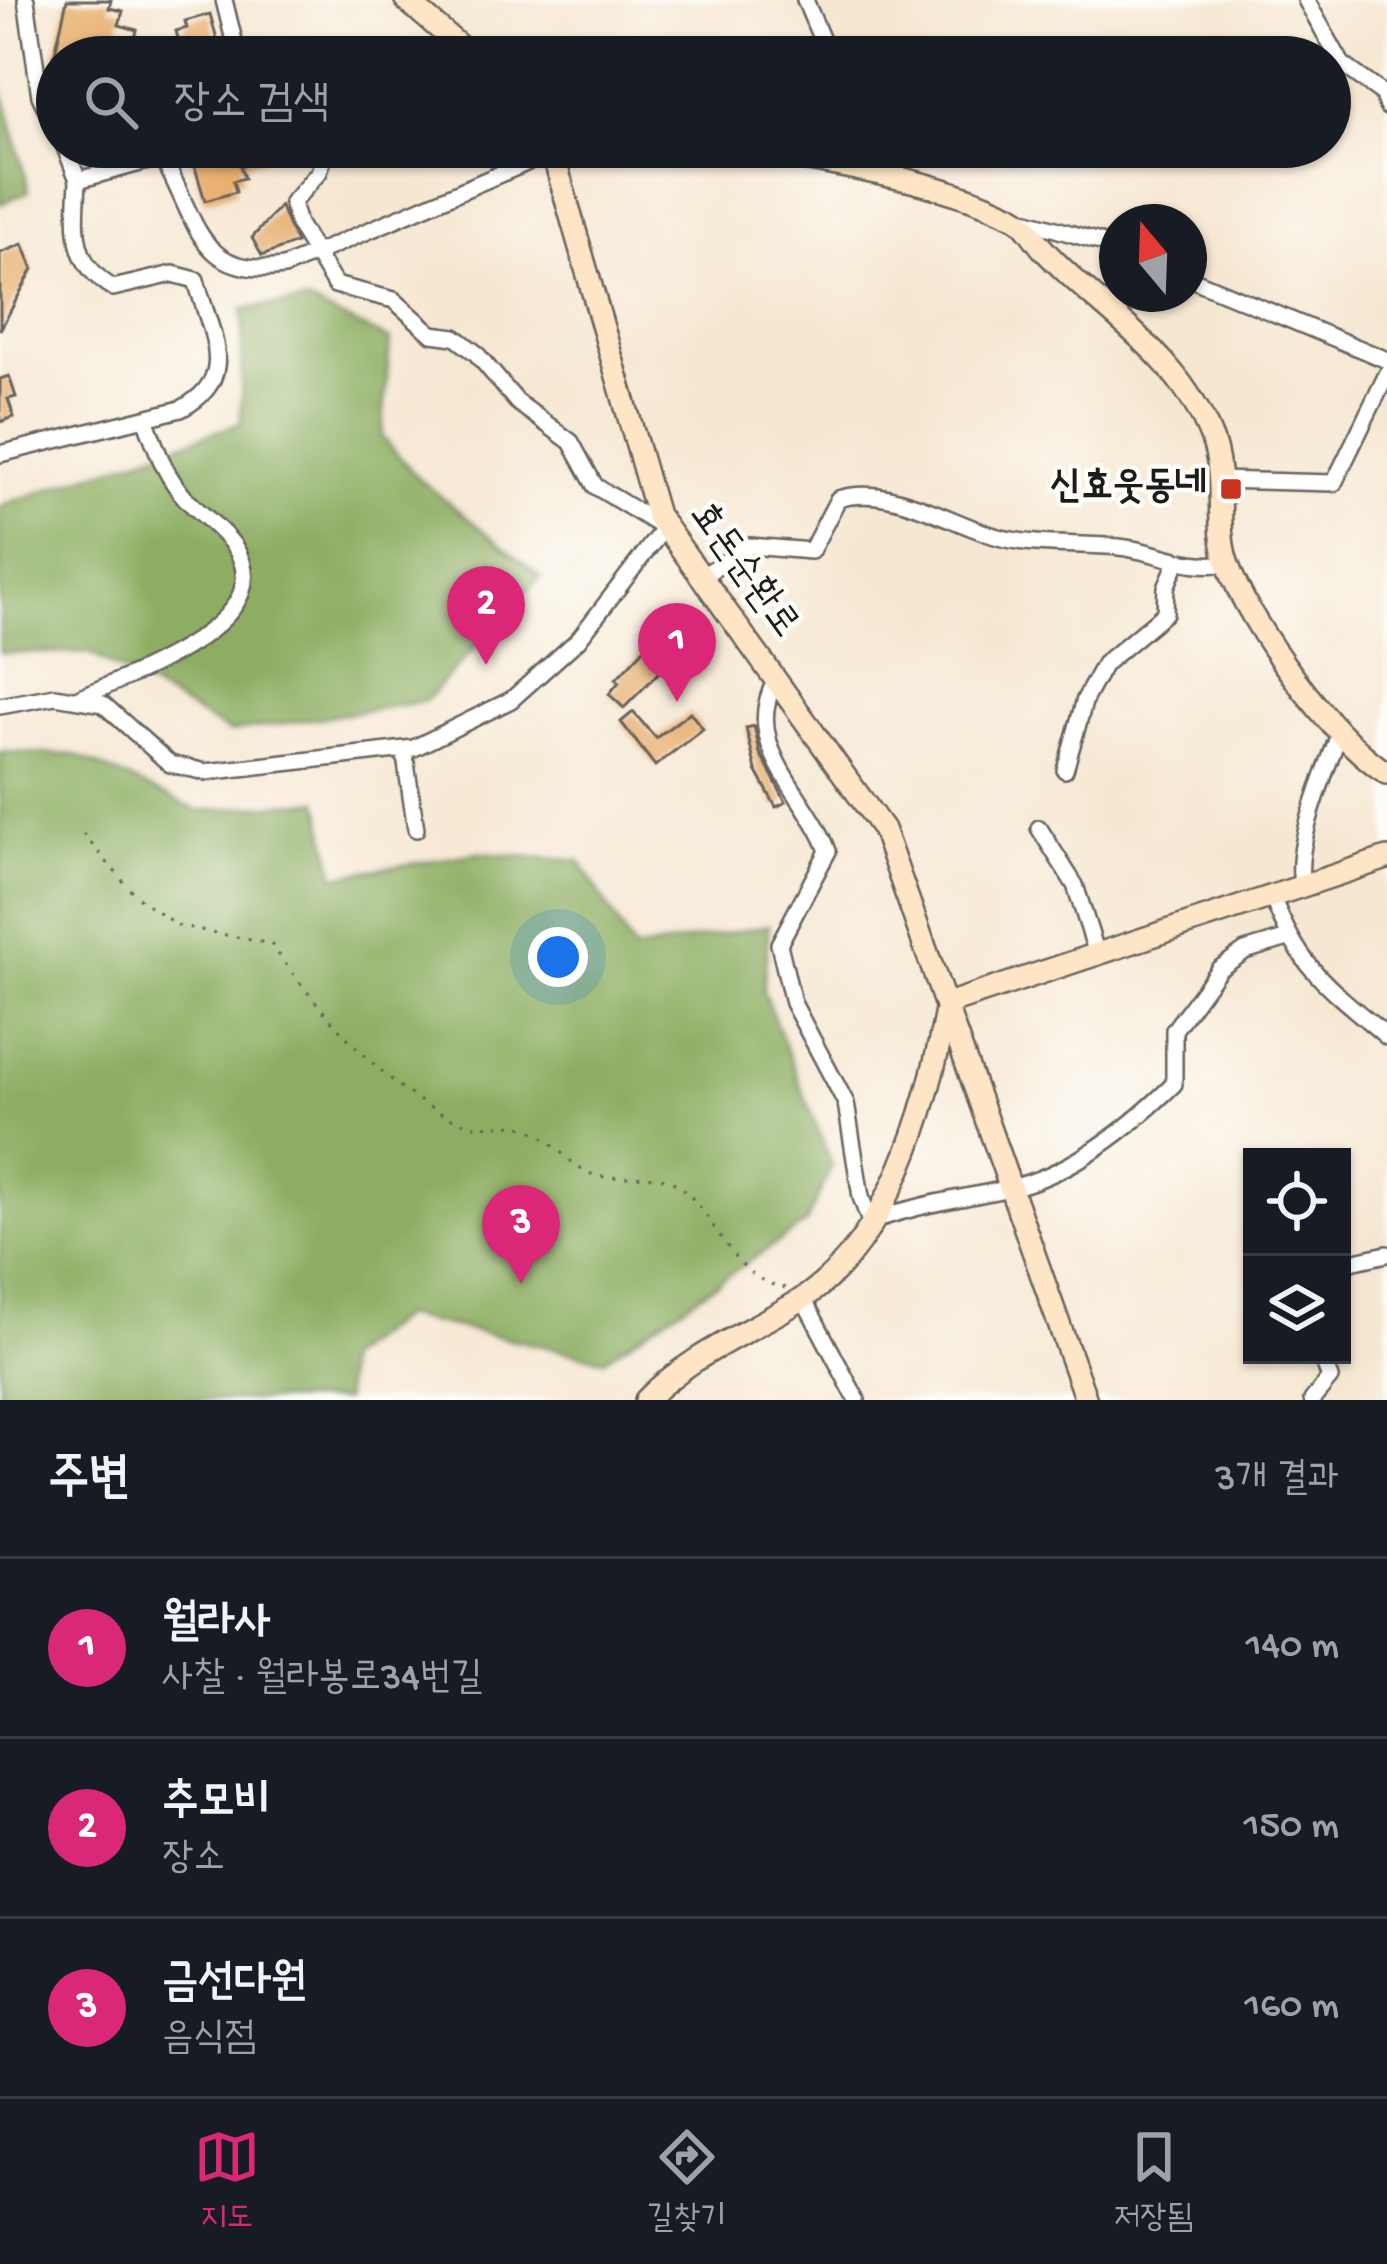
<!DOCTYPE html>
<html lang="ko">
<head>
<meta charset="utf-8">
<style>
	body { margin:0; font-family:"Gochi Hand","Poor Story",sans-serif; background:#242831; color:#f1f3f6 }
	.controls { position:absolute; right:36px; bottom:36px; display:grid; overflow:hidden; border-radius:0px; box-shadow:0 3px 9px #0004 }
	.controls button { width:108px; height:108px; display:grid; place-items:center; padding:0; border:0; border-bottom:3px solid #363941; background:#171b24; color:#f1f3f6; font:60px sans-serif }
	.compass { position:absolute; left:1099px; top:204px; width:108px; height:108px; border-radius:50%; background:#171b24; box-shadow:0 3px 9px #0004; rotate:341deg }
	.you { position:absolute; left:558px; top:957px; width:42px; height:42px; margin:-30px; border:9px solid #fff; border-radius:50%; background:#1a73e8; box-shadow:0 0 0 18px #1a73e833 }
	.badge { display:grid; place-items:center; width:78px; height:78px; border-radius:50%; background:#db2777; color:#fff; font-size:39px; font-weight:700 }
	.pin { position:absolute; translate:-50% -99px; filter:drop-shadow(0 3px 6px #0008) }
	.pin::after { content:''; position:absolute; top:63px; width:42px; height:36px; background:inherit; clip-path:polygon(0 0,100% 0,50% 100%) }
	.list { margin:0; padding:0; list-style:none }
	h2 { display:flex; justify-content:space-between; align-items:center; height:156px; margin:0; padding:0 48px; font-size:51px }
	h2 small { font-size:39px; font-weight:400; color:#9ea1a6 }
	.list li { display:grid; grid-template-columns:78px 1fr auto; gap:36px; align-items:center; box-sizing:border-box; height:180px; padding:0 48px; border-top:3px solid #363941 }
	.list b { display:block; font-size:45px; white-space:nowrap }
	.list p { margin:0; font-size:39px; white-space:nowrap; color:#9ea1a6 }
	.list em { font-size:39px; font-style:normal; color:#9ea1a6 }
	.icon { flex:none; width:66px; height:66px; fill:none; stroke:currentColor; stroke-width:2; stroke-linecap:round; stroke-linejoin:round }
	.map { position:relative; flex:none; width:1387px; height:1400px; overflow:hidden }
	.search { position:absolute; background:#171b24; box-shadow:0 3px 9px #0004; left:36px; right:36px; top:36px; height:132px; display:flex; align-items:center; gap:30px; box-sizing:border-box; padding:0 42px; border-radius:66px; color:#9ea1a6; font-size:45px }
	.sheet { height:696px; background:#171b24 }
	nav { display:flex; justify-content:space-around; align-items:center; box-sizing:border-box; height:168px; border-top:3px solid #363941; background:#171b24; font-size:33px; color:#9ea1a6 }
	nav a { display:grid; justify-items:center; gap:6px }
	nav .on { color:#db2777 }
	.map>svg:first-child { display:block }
</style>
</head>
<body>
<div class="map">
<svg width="1387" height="1400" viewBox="0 0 1387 1400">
	<rect width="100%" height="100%" fill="#fdfcf7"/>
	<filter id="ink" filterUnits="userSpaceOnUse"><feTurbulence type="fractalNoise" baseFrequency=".00833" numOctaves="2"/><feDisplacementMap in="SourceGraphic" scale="24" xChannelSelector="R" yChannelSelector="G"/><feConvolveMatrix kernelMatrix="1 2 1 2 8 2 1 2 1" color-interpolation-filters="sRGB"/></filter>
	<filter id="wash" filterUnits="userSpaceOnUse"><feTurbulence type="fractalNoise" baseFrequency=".004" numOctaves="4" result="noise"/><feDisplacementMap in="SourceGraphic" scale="48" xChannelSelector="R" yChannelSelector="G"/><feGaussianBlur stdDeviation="2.7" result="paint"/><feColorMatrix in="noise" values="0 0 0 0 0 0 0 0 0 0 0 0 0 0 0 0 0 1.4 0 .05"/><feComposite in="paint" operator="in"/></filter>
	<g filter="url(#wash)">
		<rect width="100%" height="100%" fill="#f6e7d2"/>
		<g fill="#8dae62" stroke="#54653f" stroke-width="3">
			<path d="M0,79l29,112 -29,13z"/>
			<path d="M307,302l83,38 -8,97 36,41 123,99 -116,124 -196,31 -139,-79h-90v-147l241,-83 2,-114z"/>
			<path d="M0,752l76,3 123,56 120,-10 16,75 144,-23 101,8 54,90 135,-26 -6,66 69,174 -26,58 -202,136 -202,-43 -58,43v41h-344z"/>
		</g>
		<g id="blocks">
			<g fill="#e7ab68">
				<path d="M67,0h44l-2,8 14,3 -4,14 18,5 -3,12 36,8 -3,-9 11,-3 -2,-7 11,-3 -2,-7 25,-7 12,43h-168z"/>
				<path d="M189,147h72l3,12 -24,7 4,12 -11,3 3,11 -31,9z"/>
				<path d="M280,206l16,37 -34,13 -10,-18z"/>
				<path d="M23,244l10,25 -33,61v-77z"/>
				<path d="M9,376l7,21 -8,2 6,18 -14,5v-43z"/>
				<path d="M646,647l19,19 -41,42 -15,-14 10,-12 -3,-3z"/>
				<path d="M633,712l23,26 34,-26 13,17 -48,37 -34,-44z"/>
				<path d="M754,726l6,27 26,49 -10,5 -20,-37 -10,-42z"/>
			</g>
		</g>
	</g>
	<g filter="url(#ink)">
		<use href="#blocks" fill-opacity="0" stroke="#68635c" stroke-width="3"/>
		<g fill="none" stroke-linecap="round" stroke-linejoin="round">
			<defs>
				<g id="street">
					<path d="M26,0l14,96 17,35"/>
					<path d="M224,0l14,57"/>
					<path d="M805,0l24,57"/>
					<path d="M1306,0l36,64 40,29 5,14"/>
					<path d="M65,147l13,33 84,-23c36,63 35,121 122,110l279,-120"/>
					<path d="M1018,218l99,29"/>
					<path d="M1189,278l198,82"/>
					<path d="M0,454l181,-45c60,-32 29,-75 15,-129l-23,-6 -60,14c-44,-26 -37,-62 -35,-108"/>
					<path d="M1218,480l116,3 53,-109"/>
					<path d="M699,578l51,-32 61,5 27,-52c53,-16 111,24 160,38 38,10 82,6 121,10 40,4 67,23 108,16"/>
					<path d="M776,680c-37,65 32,115 52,171l-49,93 14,59 53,100 15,94 10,28"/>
					<path d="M79,698c49,-23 207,-76 155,-152 -11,-16 -31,-30 -46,-45 -22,-23 -31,-50 -42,-80"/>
					<path d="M0,706l55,-10 48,8 67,60 36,8 208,-24 97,-48 67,-60 86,-112 -69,-42 -24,-44 -54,-40 -41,-49 -21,-16 -23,-3 -38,-34 -59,-15 -37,-61 -6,-21 27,-31 8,-25"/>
					<path d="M404,750l12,79"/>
					<path d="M1065,770l20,-71 19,-35 61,-51 1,-26 10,-23"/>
					<path d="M1039,828l36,57 22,69"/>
					<path d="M1303,885c-12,-35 25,-118 37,-154"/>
					<path d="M1272,896c28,75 57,91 115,141"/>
					<path d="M874,1220c50,-17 86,-21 136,-32 62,-14 119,-60 164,-104v-54l45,-61 26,-18 43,-13"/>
					<path d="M1342,1264l45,-10"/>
					<path d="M803,1298l54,102"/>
					<path d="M1312,1400l18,-22 -9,-23"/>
				</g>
				<g id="secondary">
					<path d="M406,0l66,57"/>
					<path d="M551,147l106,368 226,314 203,571"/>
					<path d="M741,147c87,18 193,30 273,70 13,6 20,23 30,33 59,64 133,100 168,189 15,39 2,87 16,126 21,60 105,175 159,208"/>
					<path d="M947,1004l440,-146"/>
					<path d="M646,1400c44,-45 101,-67 153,-99 91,-57 130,-197 148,-296"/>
				</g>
			</defs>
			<use href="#street" stroke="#68635c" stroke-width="20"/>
			<use href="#secondary" stroke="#68635c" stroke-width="26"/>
			<path stroke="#68635c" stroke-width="3" stroke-dasharray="3 9" stroke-linecap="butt" d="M83,834l52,61 41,30 95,19c42,59 121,156 193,179 19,7 44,-2 63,5 23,10 38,32 60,44 27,14 63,-5 89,12 41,28 55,99 112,104"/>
			<use href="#street" stroke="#fff" stroke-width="15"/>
			<use href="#secondary" stroke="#fee5c5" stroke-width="21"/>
		</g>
	</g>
	<rect fill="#c8321e" stroke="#fdfcf7" stroke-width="4.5" x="1219" y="477" width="24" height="24" rx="6"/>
	<g text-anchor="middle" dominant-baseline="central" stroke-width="9" stroke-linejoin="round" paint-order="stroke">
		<g font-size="39" font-weight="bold" fill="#1c1c1c" stroke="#fdfcf7" text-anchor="end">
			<text x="1207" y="489">신효웃동네</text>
		</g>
		<g font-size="39" fill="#1c1c1c" stroke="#fdfcf7">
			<text transform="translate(742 571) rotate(54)">효돈순환로</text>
		</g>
	</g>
</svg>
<div class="controls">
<button><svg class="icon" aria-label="locate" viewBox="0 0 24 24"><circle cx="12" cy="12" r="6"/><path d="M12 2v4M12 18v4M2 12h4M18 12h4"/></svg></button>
<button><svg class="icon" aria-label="layers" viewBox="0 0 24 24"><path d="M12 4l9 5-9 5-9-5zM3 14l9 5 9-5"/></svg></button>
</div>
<svg class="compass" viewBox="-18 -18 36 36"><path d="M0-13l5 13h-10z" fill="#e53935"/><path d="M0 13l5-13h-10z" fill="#9ea1a6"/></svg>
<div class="you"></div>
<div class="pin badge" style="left:677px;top:702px">1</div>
<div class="pin badge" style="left:486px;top:665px">2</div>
<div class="pin badge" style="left:521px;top:1284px">3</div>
<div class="search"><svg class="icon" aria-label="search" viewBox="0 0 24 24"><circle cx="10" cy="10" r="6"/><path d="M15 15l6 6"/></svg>장소 검색</div>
</div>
<section class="sheet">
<h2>주변<small>3개 결과</small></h2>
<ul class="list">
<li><span class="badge">1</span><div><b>월라사</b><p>사찰 · 월라봉로34번길</p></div><em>140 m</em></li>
<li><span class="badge">2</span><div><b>추모비</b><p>장소</p></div><em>150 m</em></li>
<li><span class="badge">3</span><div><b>금선다원</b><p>음식점</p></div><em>160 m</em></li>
</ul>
</section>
<nav>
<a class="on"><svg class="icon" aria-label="map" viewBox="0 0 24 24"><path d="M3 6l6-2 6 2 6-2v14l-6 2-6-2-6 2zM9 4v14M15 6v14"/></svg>지도</a>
<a><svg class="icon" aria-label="directions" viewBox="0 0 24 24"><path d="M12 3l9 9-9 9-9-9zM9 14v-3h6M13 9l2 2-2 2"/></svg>길찾기</a>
<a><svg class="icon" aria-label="saved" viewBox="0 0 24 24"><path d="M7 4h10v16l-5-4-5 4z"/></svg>저장됨</a>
</nav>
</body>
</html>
